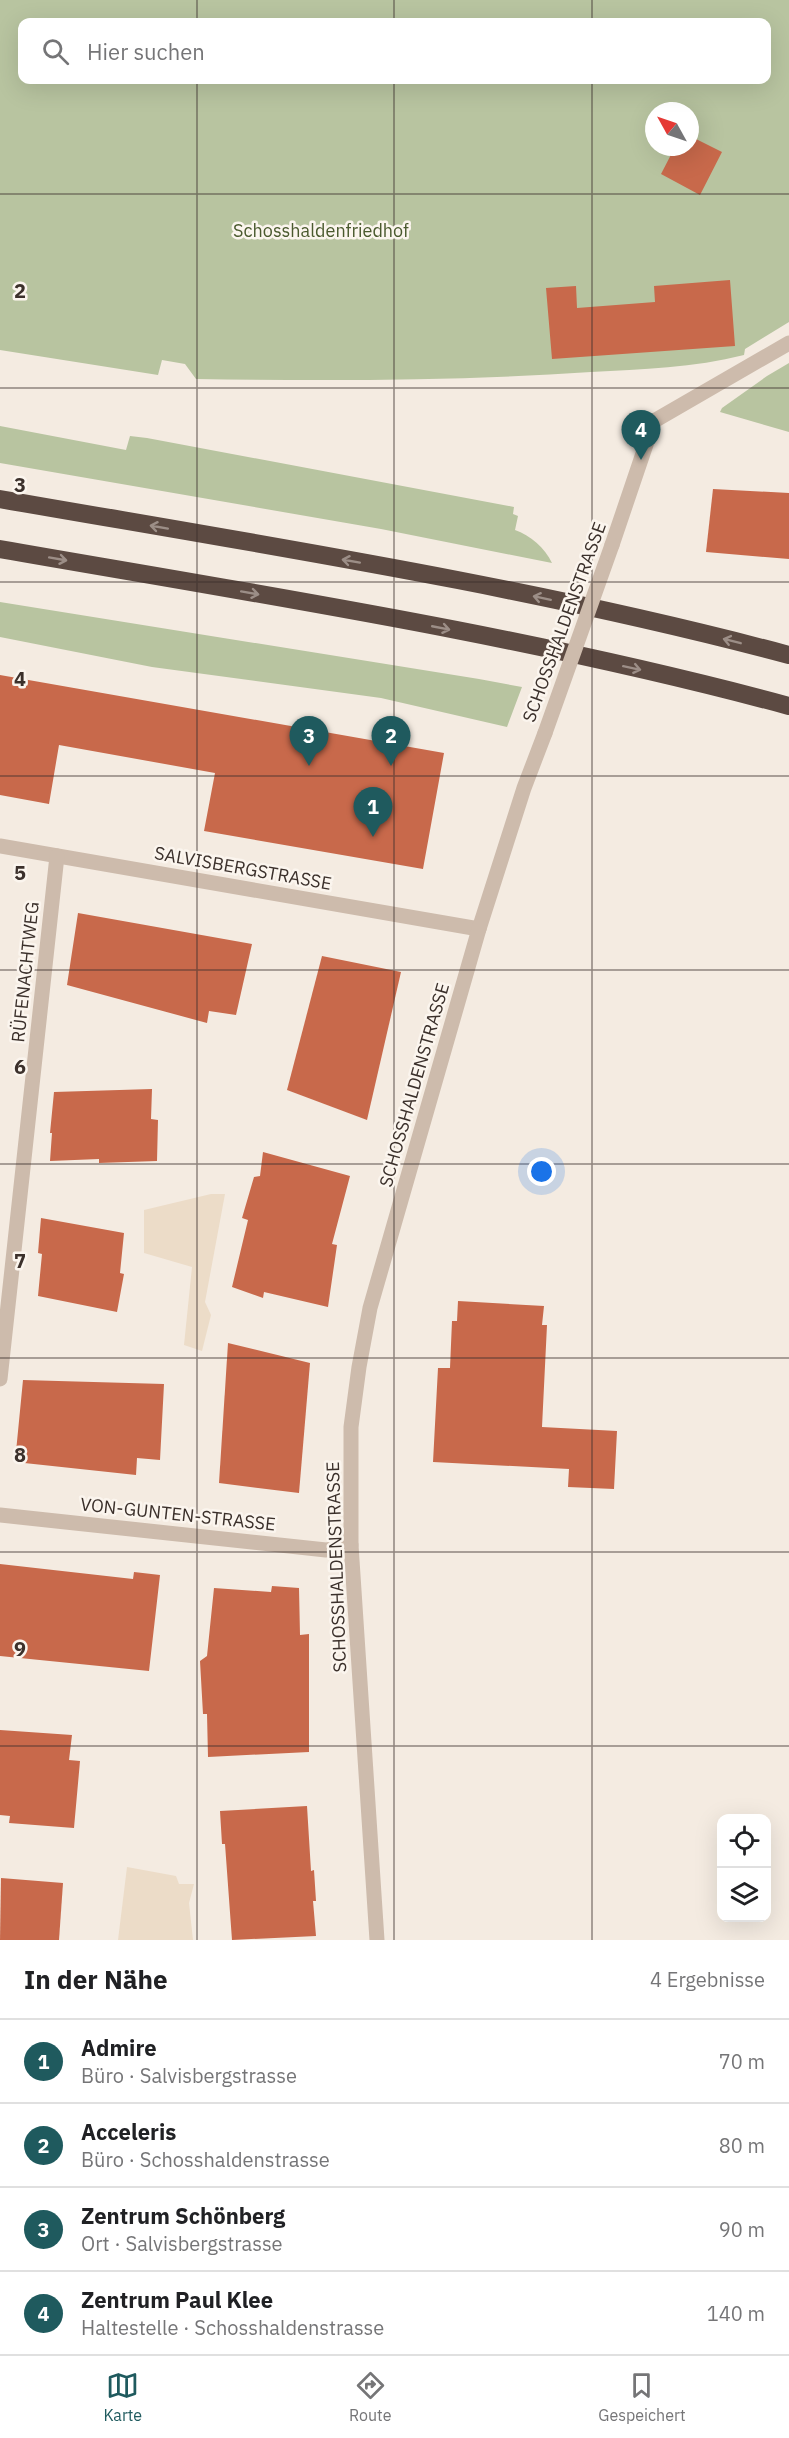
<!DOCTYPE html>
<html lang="de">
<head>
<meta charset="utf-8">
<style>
	body { margin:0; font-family:"IBM Plex Sans",sans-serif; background:#f6f6f6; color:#202124 }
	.controls { position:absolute; right:18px; bottom:18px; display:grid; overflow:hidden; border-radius:12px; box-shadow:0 6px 24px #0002 }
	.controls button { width:54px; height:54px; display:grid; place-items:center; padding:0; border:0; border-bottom:2px solid #e0e0e0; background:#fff; color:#202124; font:30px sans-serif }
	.compass { position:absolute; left:645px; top:102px; width:54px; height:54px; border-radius:50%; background:#fff; box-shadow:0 6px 24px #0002; rotate:310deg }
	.you { position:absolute; left:542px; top:1172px; width:21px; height:21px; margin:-15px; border:4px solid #fff; border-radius:50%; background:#1a73e8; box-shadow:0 0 0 9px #1a73e833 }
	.badge { display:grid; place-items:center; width:39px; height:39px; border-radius:50%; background:#1f5a5e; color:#fff; font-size:20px; font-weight:700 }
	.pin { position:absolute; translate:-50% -50px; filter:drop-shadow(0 2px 3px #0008) }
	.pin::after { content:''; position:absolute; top:32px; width:21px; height:18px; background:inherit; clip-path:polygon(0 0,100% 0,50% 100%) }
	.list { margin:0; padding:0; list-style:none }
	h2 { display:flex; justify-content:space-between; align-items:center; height:78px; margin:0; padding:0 24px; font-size:26px }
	h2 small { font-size:20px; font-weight:400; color:#757577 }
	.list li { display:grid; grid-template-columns:39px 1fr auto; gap:18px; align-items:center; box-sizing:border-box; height:84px; padding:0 24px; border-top:2px solid #e0e0e0 }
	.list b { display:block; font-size:22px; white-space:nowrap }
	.list p { margin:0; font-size:20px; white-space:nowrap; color:#757577 }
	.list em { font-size:20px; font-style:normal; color:#757577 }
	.icon { flex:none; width:33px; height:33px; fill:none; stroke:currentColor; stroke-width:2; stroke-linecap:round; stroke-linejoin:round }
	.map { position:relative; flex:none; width:789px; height:1940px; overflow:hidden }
	.search { position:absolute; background:#fff; box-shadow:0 6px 24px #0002; left:18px; right:18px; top:18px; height:66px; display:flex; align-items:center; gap:15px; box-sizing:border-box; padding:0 21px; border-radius:12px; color:#757577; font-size:22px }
	.sheet { height:414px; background:#fff }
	nav { display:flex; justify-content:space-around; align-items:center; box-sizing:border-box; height:84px; border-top:2px solid #e0e0e0; background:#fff; font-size:16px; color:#757577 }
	nav a { display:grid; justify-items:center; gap:3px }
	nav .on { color:#1f5a5e }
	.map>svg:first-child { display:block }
</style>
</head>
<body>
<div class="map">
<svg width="789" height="1940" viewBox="0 0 789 1940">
	<rect width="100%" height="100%" fill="#f4ebe1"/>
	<g fill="#b8c4a0" fill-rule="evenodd">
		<path d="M0,0h789v322l-44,27 -1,6c-50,13 -102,14 -153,17 -131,9 -264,9 -395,7l-11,-15 -23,-4 -4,15 -158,-25zM22,22h744v58h-744zM654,111h36v36h-36z"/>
		<path d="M789,363v69l-69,-20 2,-4 45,-32z"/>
		<path d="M0,426l126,24 4,-14 17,2 367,69 -1,7 5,2 -3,14c15,5 30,18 37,33l-171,-34 -381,-66z"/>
		<path d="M0,602l479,77 43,8 -15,40 -126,-29 -229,-31 -152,-30z"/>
	</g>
	<g fill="#ecdcc8">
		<path d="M211,1194h14l-20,108 6,13 -9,36 -18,-6 8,-78 -48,-14v-43z"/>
		<path d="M127,1867l49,9 3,8h15l-5,19 4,37h-75z"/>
	</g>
	<g fill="#c8694b">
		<path d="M690,136l32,16 -22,43 -39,-21 14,-27h15z"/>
		<path d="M730,280l5,66 -183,13 -6,-71 30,-2 1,22 78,-6 -1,-16z"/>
		<path d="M713,489l76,4v66l-83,-7z"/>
		<path d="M0,675l444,78 -21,116 -219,-38 11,-58 -156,-28 -10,59 -49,-9z"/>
		<path d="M78,913l174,31 -16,71 -27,-4 -2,12 -140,-38z"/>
		<path d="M322,956l79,16 -34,148 -80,-30z"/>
		<path d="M152,1089l-1,30 7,1 -1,41 -58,2v-4l-49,2 2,-28h-2l4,-41z"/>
		<path d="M263,1152l87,24 -18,68 5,1 -9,62 -64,-15 -1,6 -31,-11 16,-67 -6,-2 12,-41 6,-1z"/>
		<path d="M41,1218l83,15 -4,40 4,1 -7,38 -79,-16 4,-42 -4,-1z"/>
		<path d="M458,1301l86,5 -2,19h5l-5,102 75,4 -3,58 -46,-2 1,-18 -136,-7 5,-94h12l2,-47h5z"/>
		<path d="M228,1343l82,20 -11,130 -80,-10z"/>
		<path d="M23,1380l141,4 -4,76 -23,-2 -1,17 -121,-13z"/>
		<path d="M0,1564l133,15 1,-7 26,3 -11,96 -149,-15z"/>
		<path d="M272,1586l27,2 1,47 9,-1v118l-101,5 -1,-43h-4l-3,-53 7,-5 7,-68 57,4z"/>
		<path d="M0,1730l72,5 -3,25 11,1 -6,67 -65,-5 1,-7 -10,-1z"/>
		<path d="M307,1806l4,65 3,-1 2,31h-3l3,35 -84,4 -7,-96h-3l-2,-33z"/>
		<path d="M1,1878l62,5 -4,57h-59z"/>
	</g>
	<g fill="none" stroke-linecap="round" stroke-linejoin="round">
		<g stroke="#cdbbac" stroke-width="15">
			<path d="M612,545l42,-124 135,-78"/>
			<path d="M0,846l479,83"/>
			<path d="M0,1379l57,-523"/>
			<path d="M0,1515l326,35 25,-5"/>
			<path d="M377,1940l-26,-395v-118l8,-60 11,-59 109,-379 45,-141 21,-55"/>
		</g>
		<g stroke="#5c4a42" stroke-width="18">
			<path d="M0,499c264,46 530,87 789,156"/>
			<path d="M0,549c264,46 530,87 789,157"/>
		</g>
		<path stroke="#cdbbac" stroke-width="15" d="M545,733l67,-188"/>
	</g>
	<defs><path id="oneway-shaft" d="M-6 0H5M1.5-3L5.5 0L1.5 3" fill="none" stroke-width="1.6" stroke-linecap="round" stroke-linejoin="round" transform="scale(1.5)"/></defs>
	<g stroke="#9c8e87">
		<use href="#oneway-shaft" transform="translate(159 527) rotate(-170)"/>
		<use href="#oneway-shaft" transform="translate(58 559) rotate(10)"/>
		<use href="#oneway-shaft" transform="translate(351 561) rotate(-170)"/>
		<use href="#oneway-shaft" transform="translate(250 593) rotate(10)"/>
		<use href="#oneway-shaft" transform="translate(542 598) rotate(-168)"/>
		<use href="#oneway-shaft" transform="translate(441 628) rotate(11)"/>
		<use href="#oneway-shaft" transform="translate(732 641) rotate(-166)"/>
		<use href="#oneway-shaft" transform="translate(632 668) rotate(12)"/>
	</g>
	<path fill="none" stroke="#3b302b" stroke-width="1.5" stroke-opacity="0.55" d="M197,0v22M394,0v22M592,0v22M197,80v1860M394,80v1860M592,80v1860M0,194h789M0,388h789M0,582h789M0,776h789M0,970h789M0,1164h789M0,1358h789M0,1552h789M0,1746h789"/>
	<g text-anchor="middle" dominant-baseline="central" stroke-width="5" stroke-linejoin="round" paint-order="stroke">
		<g font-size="18" fill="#4a5a2e" stroke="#fbf5ee">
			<text x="321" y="230">Schosshaldenfriedhof</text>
		</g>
		<g font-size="18" fill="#3b302b" stroke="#fbf5ee">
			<text transform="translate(564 622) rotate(-70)">SCHOSSHALDENSTRASSE</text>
			<text transform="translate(243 868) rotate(10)">SALVISBERGSTRASSE</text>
			<text transform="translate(25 972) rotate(-84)">RÜFENACHTWEG</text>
			<text transform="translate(414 1085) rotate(-74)">SCHOSSHALDENSTRASSE</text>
			<text transform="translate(178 1514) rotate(6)">VON-GUNTEN-STRASSE</text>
			<text transform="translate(336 1567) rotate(-92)">SCHOSSHALDENSTRASSE</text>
		</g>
	</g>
	<g font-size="20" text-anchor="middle" font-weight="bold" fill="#3b302b" stroke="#fbf5ee" stroke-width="5" stroke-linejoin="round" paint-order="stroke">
		<text x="20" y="298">2</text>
		<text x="20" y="492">3</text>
		<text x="20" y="686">4</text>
		<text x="20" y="880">5</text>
		<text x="20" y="1074">6</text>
		<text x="20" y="1268">7</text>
		<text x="20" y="1462">8</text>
		<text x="20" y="1656">9</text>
	</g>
</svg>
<div class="controls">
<button><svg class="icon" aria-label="locate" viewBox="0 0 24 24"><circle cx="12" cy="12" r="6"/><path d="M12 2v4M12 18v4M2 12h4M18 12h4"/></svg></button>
<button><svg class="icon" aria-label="layers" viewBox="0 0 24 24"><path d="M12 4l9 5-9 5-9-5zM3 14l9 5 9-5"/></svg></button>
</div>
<svg class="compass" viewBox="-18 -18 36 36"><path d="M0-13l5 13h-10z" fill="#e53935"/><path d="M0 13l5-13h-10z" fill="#757577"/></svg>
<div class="you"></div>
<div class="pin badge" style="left:373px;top:837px">1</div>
<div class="pin badge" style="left:391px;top:766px">2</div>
<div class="pin badge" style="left:309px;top:766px">3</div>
<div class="pin badge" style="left:641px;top:460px">4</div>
<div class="search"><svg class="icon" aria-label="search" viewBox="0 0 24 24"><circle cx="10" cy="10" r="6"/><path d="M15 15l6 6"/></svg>Hier suchen</div>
</div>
<section class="sheet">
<h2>In der Nähe<small>4 Ergebnisse</small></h2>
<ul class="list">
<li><span class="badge">1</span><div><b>Admire</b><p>Büro · Salvisbergstrasse</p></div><em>70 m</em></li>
<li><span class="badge">2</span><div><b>Acceleris</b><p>Büro · Schosshaldenstrasse</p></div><em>80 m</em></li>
<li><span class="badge">3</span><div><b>Zentrum Schönberg</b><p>Ort · Salvisbergstrasse</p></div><em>90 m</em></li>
<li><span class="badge">4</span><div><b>Zentrum Paul Klee</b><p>Haltestelle · Schosshaldenstrasse</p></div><em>140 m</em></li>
</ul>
</section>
<nav>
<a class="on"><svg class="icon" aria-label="map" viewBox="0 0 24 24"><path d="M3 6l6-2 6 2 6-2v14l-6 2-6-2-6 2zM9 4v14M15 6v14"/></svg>Karte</a>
<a><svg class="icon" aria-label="directions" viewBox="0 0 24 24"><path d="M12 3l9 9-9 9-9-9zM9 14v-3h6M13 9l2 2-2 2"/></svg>Route</a>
<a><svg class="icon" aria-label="saved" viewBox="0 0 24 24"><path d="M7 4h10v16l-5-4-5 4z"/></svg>Gespeichert</a>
</nav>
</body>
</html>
